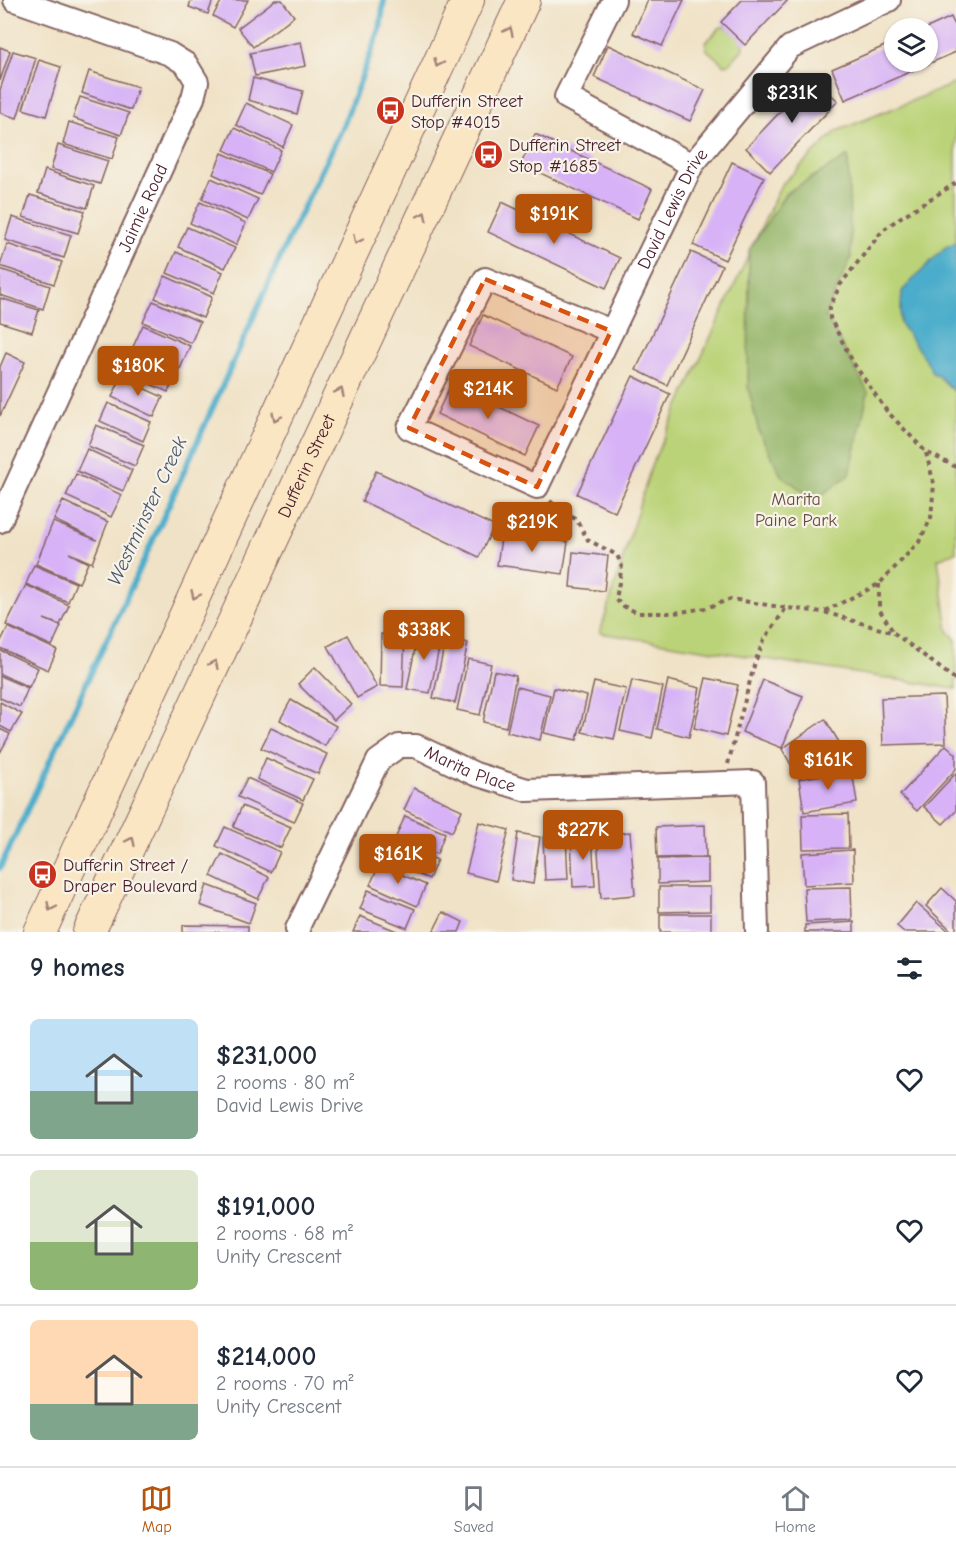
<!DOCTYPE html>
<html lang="en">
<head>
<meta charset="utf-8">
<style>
  body { margin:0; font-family:"Comic Neue",sans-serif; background:#f2f2f3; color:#1f2937; height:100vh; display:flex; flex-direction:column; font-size:22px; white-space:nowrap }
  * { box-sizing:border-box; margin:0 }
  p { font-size:20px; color:#747a83 }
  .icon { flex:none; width:33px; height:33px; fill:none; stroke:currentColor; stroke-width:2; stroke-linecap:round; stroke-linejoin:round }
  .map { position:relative; height:932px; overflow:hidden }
  .drawer { display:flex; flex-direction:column; background:#fff; flex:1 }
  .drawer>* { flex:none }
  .buttons { position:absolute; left:884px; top:18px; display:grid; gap:12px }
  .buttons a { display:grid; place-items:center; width:54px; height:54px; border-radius:50%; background:#fff; box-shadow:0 2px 4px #0004; font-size:30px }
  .price { position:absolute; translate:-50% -51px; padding:0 14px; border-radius:6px; background:#b45309; color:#fff; font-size:20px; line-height:39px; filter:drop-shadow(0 2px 3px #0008) }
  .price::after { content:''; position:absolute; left:50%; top:36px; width:18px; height:14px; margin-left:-9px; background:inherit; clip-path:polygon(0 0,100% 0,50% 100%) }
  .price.active { background:#222; color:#fff }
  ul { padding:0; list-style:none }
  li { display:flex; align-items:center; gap:18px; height:150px; padding:0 30px }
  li+li { border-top:2px solid #e0e1e3 }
  li span { display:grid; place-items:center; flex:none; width:168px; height:120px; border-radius:9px; color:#555 }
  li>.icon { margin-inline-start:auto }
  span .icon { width:72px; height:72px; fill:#fffc; stroke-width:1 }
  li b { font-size:26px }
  h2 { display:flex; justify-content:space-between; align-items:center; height:72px; padding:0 30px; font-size:26px }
  .dock { display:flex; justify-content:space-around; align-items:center; height:84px; border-top:2px solid #e0e1e3; background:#fff; font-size:16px; color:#747a83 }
  .dock a { display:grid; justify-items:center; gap:3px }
  .dock .active { color:#b45309 }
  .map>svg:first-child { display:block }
  .green { fill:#bbd378; stroke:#827952; stroke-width:1.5 }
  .forest { fill:#94b568; stroke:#6f6a4a; stroke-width:1.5 }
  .water { fill:#4cadcb; stroke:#4b667b; stroke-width:1.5 }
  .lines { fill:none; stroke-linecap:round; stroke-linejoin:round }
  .stream { stroke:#4cadcb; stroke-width:6 }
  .building { fill:#d7b2f7 }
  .street-casing { stroke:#846361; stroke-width:26 }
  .secondary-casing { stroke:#846361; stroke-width:34 }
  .path { stroke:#846361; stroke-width:4; stroke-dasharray:4.5 4.5; stroke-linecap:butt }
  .street { stroke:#fff; stroke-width:22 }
  .secondary { stroke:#fbe6c4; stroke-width:32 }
  .oneway { stroke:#a28278 }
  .marked { fill:#d8530f; fill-opacity:0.2; stroke:#d8530f; stroke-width:4.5; stroke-dasharray:12 8; stroke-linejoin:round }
  .labels { text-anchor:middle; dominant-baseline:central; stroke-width:4.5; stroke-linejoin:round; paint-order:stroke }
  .poi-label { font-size:18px; fill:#4a1f2b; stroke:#f7f3e8; text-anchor:start }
  .street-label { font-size:18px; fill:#4a1f2b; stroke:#f7f3e8 }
  .park-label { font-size:18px; fill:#664c3e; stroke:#f7f3e8 }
  .water-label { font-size:20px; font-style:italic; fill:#4b586b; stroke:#f7f3e8 }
</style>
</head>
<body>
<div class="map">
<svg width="956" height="932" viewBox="0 0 956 932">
  <rect width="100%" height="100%" fill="#f7f3e8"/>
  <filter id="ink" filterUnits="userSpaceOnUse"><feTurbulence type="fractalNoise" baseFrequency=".0167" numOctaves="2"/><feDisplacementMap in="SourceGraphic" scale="12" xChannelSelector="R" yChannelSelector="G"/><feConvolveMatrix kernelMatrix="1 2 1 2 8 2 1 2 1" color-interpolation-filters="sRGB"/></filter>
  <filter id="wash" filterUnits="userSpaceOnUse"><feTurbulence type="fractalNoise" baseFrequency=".008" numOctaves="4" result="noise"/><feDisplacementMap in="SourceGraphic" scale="24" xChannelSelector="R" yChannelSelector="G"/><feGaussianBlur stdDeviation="1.35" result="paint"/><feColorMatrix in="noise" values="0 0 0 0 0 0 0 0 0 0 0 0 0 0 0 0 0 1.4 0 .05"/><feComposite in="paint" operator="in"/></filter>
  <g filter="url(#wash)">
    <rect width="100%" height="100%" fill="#f0e2c6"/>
    <!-- green -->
    <g class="green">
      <polygon points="725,26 743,41 744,48 729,64 724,65 706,49 706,42 719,28"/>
      <polygon points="956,83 956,552 938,559 948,631 956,640 956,689 600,633 652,464 781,185 837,131"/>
    </g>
    <!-- forest -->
    <polygon class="forest" points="848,156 851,258 825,315 868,392 850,474 815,500 781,475 759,432 748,387 749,250 786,193"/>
    <!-- water -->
    <polygon class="water" points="956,242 956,393 936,374 932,373 929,365 900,323 902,291 944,248"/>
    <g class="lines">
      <!-- stream -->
      <polyline class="stream" points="0,868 148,551 294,227 343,126 380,29 384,0"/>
    </g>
    <g id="blocks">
      <!-- building -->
      <g class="building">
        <polygon points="191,0 213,0 208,14 189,7"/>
        <polygon points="222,0 248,0 233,27 213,16"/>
        <polygon points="275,0 282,0 294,16 253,47 238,28"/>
        <polygon points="648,0 684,0 662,46 633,33"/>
        <polygon points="742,0 788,0 745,45 721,22"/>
        <polygon points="951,17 956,28 956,52 845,100 832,69 894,42 894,62 927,62 927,28"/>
        <polygon points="301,42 306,66 255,76 250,53"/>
        <polygon points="608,45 705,90 690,121 594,77"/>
        <polygon points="0,47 10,51 0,81"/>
        <polygon points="13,51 36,58 17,118 0,113 0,90"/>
        <polygon points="39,60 61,67 46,116 23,109"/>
        <polygon points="89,71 138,87 131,110 82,93"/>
        <polygon points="813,77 838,101 770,172 746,148"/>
        <polygon points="253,78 303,91 297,114 248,100"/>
        <polygon points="80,97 129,113 121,135 73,118"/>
        <polygon points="246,103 293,125 283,147 236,125"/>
        <polygon points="69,122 119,137 112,159 63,144"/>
        <polygon points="234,128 281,150 271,172 224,150"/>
        <polygon points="535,134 652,189 638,219 521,164"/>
        <polygon points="58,145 108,161 100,184 51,169"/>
        <polygon points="222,153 270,174 260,195 213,174"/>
        <polygon points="732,162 764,177 725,260 693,245"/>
        <polygon points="45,170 94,186 87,208 38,193"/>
        <polygon points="211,178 258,199 248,220 202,199"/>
        <polygon points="30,195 85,211 78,233 23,217"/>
        <polygon points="200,202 246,223 236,245 190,223"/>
        <polygon points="502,202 620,258 606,288 488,232"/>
        <polygon points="12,217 71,235 64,258 5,240"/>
        <polygon points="187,227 235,248 225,268 178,247"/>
        <polygon points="7,244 62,262 54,284 0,266"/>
        <polygon points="176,252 223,272 214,293 167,273"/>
        <polygon points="691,252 722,266 667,385 636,370"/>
        <polygon points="0,269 50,286 43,309 0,295"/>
        <polygon points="165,276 212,297 203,318 155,298"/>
        <polygon points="0,298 39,310 32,332 0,322"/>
        <polygon points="153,301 200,322 191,343 143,322"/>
        <polygon points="483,315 572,357 557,387 469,346"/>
        <polygon points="143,325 190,346 180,369 133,347"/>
        <polygon points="131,350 178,371 168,392 121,371"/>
        <polygon points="6,353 25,362 0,416 0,367"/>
        <polygon points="633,376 670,394 615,512 577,494"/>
        <polygon points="121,378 163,397 154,417 112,397"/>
        <polygon points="451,384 539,426 525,456 437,414"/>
        <polygon points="108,403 151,422 143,441 100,421"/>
        <polygon points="96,425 144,445 135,466 88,446"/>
        <polygon points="87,449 132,470 123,491 77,471"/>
        <polygon points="376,471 494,526 479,557 362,501"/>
        <polygon points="76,474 122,495 111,517 66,496"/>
        <polygon points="63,501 108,522 92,563 69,553 88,563 79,583 36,564 53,522 97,540 54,520"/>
        <polygon points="502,532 568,542 563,574 497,565"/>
        <polygon points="573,552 608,556 604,591 570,587"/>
        <polygon points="34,565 76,583 68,602 26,584"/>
        <polygon points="26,585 69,605 60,625 44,619 61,626 52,646 6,625"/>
        <polygon points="8,627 57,650 48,670 0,648 0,643"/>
        <polygon points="419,629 442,633 430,693 407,689"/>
        <polygon points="381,634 405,635 403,687 380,686"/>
        <polygon points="348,635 377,687 357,698 328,646"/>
        <polygon points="446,638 468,643 455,703 433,698"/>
        <polygon points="0,650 38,668 29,687 0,674"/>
        <polygon points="468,659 491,664 480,715 457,710"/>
        <polygon points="315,667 351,704 334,720 298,684"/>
        <polygon points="494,671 516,676 506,727 483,722"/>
        <polygon points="0,676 28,688 20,707 0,698"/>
        <polygon points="706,678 738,685 726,736 694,728"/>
        <polygon points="632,680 663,687 652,738 620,731"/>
        <polygon points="668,680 700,688 689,737 657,729"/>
        <polygon points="763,680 803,696 782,748 742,732"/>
        <polygon points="594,682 626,689 614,739 582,732"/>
        <polygon points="517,687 550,695 540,740 507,732"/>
        <polygon points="554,688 587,696 577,740 544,733"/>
        <polygon points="944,696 946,743 883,745 881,698"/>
        <polygon points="291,700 336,726 325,746 280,720"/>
        <polygon points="0,702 22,714 11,732 0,726"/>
        <polygon points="825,719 842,747 797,775 782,749"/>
        <polygon points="271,728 327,754 318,774 261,748"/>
        <polygon points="0,729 10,734 0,753"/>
        <polygon points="946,745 956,754 956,769 917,811 900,795"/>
        <polygon points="266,758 313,779 303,800 257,779"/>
        <polygon points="852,770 857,803 804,812 799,779"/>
        <polygon points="956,773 956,811 943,824 924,807"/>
        <polygon points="247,778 303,803 294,822 238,797"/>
        <polygon points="414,788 462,810 452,832 404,810"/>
        <polygon points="242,806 291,827 281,848 233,827"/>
        <polygon points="848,814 849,848 803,849 802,815"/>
        <polygon points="405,816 445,833 437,854 396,837"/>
        <polygon points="479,822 509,830 496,881 466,873"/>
        <polygon points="705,825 706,857 657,858 656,827"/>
        <polygon points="225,827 280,852 271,872 216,846"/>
        <polygon points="630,832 635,895 601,898 597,835"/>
        <polygon points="518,833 540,837 533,884 511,880"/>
        <polygon points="592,835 595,886 573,887 571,836"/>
        <polygon points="566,836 568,879 545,880 543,837"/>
        <polygon points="390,840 437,860 429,879 382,859"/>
        <polygon points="853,850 854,882 804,885 802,853"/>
        <polygon points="222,854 269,877 258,899 211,876"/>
        <polygon points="708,858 708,882 658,884 658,859"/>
        <polygon points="379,865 426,885 417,906 370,885"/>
        <polygon points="207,885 256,903 249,923 200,905"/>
        <polygon points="659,887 710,887 710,911 659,912"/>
        <polygon points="851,887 852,920 806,922 804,888"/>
        <polygon points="942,888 956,901 956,932 953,932 926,906"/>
        <polygon points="368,890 415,909 407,928 360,909"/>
        <polygon points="916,903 950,932 904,932 897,926"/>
        <polygon points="443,912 463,922 459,932 433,932"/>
        <rect x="660" y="914" width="51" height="18"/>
        <polygon points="360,916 399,932 353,932"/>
        <polygon points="854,922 854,932 805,932 805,925"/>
        <polygon points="183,925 248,926 248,932 183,932"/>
      </g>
    </g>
  </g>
  <g filter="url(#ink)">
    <use href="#blocks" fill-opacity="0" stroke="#846361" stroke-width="1.5"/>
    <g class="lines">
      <defs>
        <g id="street">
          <polyline points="614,0 566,97 692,165"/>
          <path id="s1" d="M 611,331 L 485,279 L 409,428 L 537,487 L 692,165 L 790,47 L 889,0"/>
          <path id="s2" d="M 0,521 L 193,98 L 197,82 L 186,64 L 170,54 L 15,0"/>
          <path id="s3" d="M 299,932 L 297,929 L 378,761 L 399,746 L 416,746 L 475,774 L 527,790 L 753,782 L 757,932"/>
        </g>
        <g id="secondary">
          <polyline points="40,932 468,0"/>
          <path id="s4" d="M 89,932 L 524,0"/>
        </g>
      </defs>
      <!-- street casing -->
      <use href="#street" class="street-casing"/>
      <!-- secondary casing -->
      <use href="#secondary" class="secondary-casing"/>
      <!-- path -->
      <g class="path">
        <polyline points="956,183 901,217 883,230 840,285 830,307 830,318 854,364 886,410 926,452 956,467"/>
        <polyline points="550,501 563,513 576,519 588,540 617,555 622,566 616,599 621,605 638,613 674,613 706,608 731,599 786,608 824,612 894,633 956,680"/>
        <polyline points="879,584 879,609 894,633"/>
        <polyline points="825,611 879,584 919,542 931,518 934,484 926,453"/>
        <polyline points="728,764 755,662 764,640 786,608"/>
      </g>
      <!-- street -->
      <use href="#street" class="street"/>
      <!-- secondary -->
      <use href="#secondary" class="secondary"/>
    </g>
    <!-- one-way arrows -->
    <defs><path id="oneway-chevron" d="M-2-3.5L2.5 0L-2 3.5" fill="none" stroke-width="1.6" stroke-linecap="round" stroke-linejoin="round" transform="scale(1.5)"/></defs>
    <g class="oneway">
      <use href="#oneway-chevron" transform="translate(509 31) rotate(-65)"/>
      <use href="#oneway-chevron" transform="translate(438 63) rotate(115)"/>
      <use href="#oneway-chevron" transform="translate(423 216) rotate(-65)"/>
      <use href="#oneway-chevron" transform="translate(357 240) rotate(115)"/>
      <use href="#oneway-chevron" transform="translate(340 392) rotate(-65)"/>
      <use href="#oneway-chevron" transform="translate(276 417) rotate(115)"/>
      <use href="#oneway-chevron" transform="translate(195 595) rotate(115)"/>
      <use href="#oneway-chevron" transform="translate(214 664) rotate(-65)"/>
      <use href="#oneway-chevron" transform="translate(131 841) rotate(-65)"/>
      <use href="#oneway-chevron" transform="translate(51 907) rotate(115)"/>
    </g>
  </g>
  <!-- marked area -->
  <path class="marked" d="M 485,279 L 611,331 L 537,487 L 409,428 Z"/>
  <!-- icons -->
  <defs>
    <symbol id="bus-disc" viewBox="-11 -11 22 22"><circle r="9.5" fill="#c8321e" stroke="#f7f3e8"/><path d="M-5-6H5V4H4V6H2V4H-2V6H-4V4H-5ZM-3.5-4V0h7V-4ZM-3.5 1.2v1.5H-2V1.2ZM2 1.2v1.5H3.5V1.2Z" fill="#fff"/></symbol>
  </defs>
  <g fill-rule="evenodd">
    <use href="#bus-disc" x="374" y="94" width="33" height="33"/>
    <use href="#bus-disc" x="472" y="138" width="33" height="33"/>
    <use href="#bus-disc" x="26" y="858" width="33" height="33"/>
  </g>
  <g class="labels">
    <!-- poi labels -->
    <g class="poi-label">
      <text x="411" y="101">Dufferin Street<tspan x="411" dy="21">Stop #4015</tspan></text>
      <text x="509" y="145">Dufferin Street<tspan x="509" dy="21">Stop #1685</tspan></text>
      <text x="63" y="865">Dufferin Street /<tspan x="63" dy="21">Draper Boulevard</tspan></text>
    </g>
    <!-- street labels -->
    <g class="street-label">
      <text stroke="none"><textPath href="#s2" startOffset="344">Jaimie Road</textPath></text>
      <text stroke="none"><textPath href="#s1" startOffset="754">David Lewis Drive</textPath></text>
      <text stroke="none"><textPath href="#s4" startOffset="514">Dufferin Street</textPath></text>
      <text stroke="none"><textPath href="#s3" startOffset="292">Marita Place</textPath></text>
    </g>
    <!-- park labels -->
    <g class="park-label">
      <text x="796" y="499">Marita<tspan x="796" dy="21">Paine Park</tspan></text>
    </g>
    <!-- water labels -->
    <g class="water-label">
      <text transform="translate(147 511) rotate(-65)">Westminster Creek</text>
    </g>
  </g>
</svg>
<div class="buttons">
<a><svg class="icon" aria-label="layers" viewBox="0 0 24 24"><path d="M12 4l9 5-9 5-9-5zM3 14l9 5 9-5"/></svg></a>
</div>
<b class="price active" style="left:792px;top:124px">$231K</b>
<b class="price" style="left:554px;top:245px">$191K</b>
<b class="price" style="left:138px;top:397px">$180K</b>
<b class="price" style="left:488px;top:420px">$214K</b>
<b class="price" style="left:532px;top:553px">$219K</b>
<b class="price" style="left:424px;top:661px">$338K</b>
<b class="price" style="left:828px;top:791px">$161K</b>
<b class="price" style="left:583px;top:861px">$227K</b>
<b class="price" style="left:398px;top:885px">$161K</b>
</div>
<section class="drawer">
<h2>9 homes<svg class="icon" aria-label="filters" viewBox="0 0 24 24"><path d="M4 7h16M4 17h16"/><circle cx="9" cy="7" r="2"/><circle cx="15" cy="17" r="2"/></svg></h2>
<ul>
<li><span style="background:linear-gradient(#bfe0f5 60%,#7fa58c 0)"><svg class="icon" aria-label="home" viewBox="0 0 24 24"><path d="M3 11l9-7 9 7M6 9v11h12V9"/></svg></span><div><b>$231,000</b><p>2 rooms · 80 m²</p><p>David Lewis Drive</p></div><svg class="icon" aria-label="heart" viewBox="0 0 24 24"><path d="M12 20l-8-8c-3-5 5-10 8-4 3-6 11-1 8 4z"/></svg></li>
<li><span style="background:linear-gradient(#dfe7d0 60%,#8fb573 0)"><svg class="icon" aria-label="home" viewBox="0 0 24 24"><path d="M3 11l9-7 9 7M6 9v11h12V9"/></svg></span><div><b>$191,000</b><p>2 rooms · 68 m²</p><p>Unity Crescent</p></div><svg class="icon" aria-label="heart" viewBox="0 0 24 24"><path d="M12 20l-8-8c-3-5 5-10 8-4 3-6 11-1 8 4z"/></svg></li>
<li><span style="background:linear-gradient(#ffd9b3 70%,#7fa58c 0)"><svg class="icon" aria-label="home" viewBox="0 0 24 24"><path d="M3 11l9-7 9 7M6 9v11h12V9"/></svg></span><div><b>$214,000</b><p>2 rooms · 70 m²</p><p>Unity Crescent</p></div><svg class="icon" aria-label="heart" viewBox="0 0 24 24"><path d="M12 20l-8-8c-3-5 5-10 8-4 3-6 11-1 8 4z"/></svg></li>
</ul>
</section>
<nav class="dock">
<a class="active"><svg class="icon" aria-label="map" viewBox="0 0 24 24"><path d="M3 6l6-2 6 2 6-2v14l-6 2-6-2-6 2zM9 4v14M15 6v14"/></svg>Map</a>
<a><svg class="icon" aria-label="saved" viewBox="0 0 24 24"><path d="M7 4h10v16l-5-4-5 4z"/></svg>Saved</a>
<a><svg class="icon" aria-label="home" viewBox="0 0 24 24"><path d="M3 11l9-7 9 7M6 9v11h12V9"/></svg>Home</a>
</nav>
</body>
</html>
